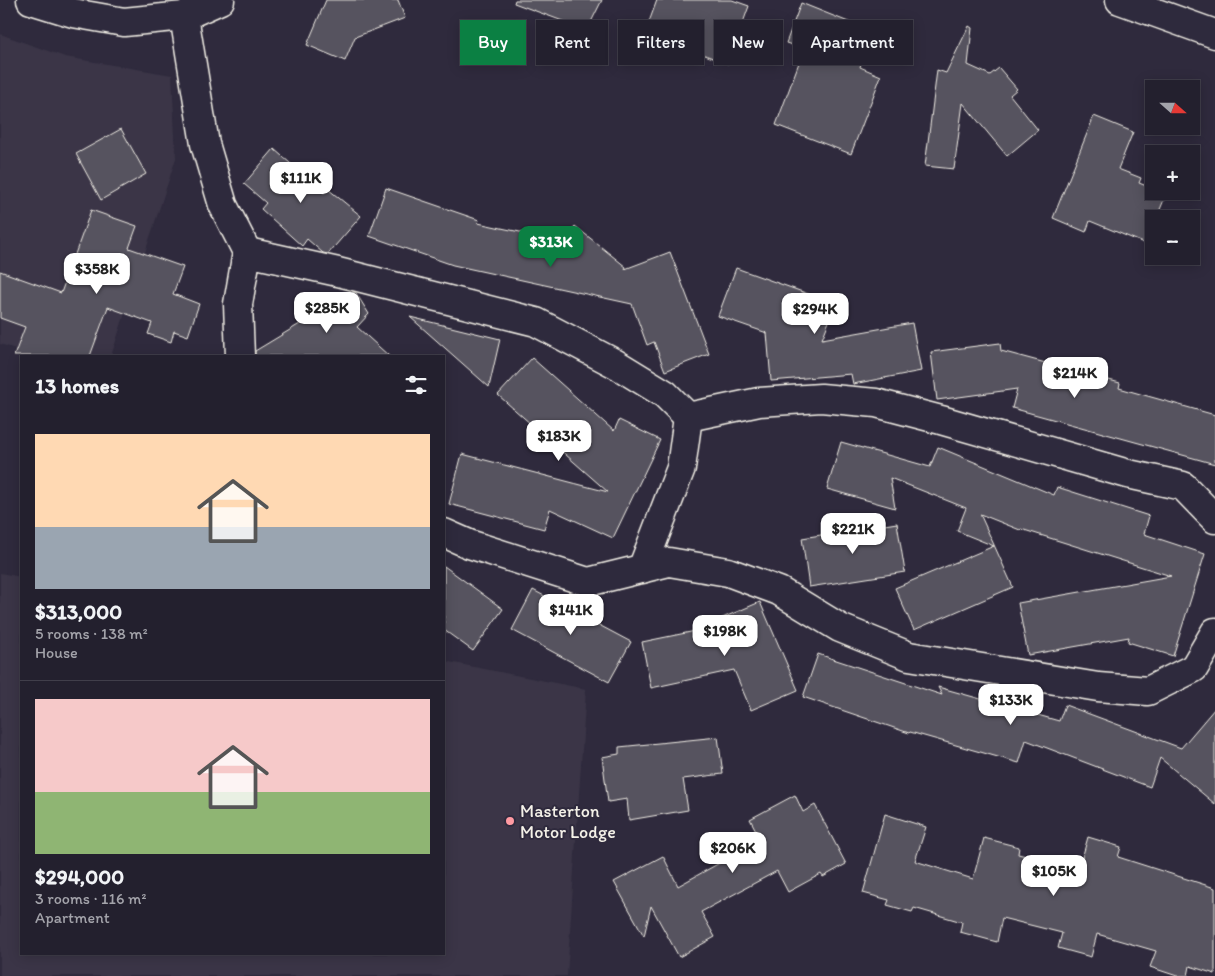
<!DOCTYPE html>
<html lang="en">
<head>
<meta charset="utf-8">
<style>
  body { margin:0; font-family:Itim,sans-serif; background:#2b2836; color:#f1f3f6; height:100vh; display:flex; flex-direction:column; font-size:19px; white-space:nowrap }
  * { box-sizing:border-box; margin:0 }
  p { font-size:16px; color:#a3a3aa }
  .icon { flex:none; width:28px; height:28px; fill:none; stroke:currentColor; stroke-width:2; stroke-linecap:round; stroke-linejoin:round }
  .map { position:relative; flex:1; overflow:hidden }
  .details { position:absolute; left:20px; top:355px; width:425px; height:600px; display:flex; flex-direction:column; background:#23202e; border-radius:0px; box-shadow:0 2px 12px #0003,0 0 0 1px #403e4a }
  .details>* { flex:none }
  .banner { position:absolute; left:460px; top:20px; width:475px; height:45px; display:flex; gap:10px }
  .needle { width:32px; rotate:111deg }
  .buttons { position:absolute; left:1145px; top:80px; display:grid; gap:10px }
  .buttons a { display:grid; place-items:center; width:55px; height:55px; border-radius:0px; background:#23202e; box-shadow:0 2px 12px #0003,0 0 0 1px #403e4a; font-size:25px }
  .price { position:absolute; translate:-50% -42px; padding:0 11px; border-radius:10px; background:#fff; color:#222; font-size:16px; line-height:32px; filter:drop-shadow(0 1px 2px #0008) }
  .price::after { content:''; position:absolute; left:50%; top:30px; width:15px; height:11px; margin-left:-8px; background:inherit; clip-path:polygon(0 0,100% 0,50% 100%) }
  .price.selected { background:#0b8043; color:#fff }
  ul { padding:0; list-style:none }
  li { display:grid; align-content:center; gap:10px; height:265px; padding:0 15px }
  li+li { border-top:1px solid #403e4a }
  li span { display:grid; place-items:center; height:155px; border-radius:0px; color:#555 }
  li>.icon { margin-inline-start:auto }
  span .icon { width:90px; height:90px; fill:#fffc; stroke-width:1 }
  li b { font-size:21px }
  h2 { display:flex; justify-content:space-between; align-items:center; height:60px; padding:0 15px; font-size:21px }
  .pill { padding:0 18px; border-radius:0px; background:#23202e; box-shadow:0 2px 12px #0003,0 0 0 1px #403e4a; font-size:18px; line-height:45px }
  .pill.selected { background:#0b8043; color:#fff }
  .map>svg:first-child { display:block }
  .built { fill:#3b3647 }
  .building { fill:#56525f; stroke:#f4f1e8 }
  .lines { fill:none; stroke-linecap:round; stroke-linejoin:round }
  .minor-casing { stroke:#f4f1e8; stroke-width:31 }
  .minor { stroke:#2f2a3d; stroke-width:28 }
  .poi-dot { fill:#ff9aa2; stroke:#2f2a3d; stroke-width:2 }
  .labels { text-anchor:middle; dominant-baseline:central; stroke-width:4; stroke-linejoin:round; paint-order:stroke }
  .poi-label { font-size:18px; fill:#f4f1e8; stroke:#2f2a3d; text-anchor:start }
</style>
</head>
<body>
<div class="map">
<svg width="1215" height="976" viewBox="0 0 1215 976">
  <rect width="100%" height="100%" fill="#2f2a3d"/>
  <filter id="ink" filterUnits="userSpaceOnUse"><feTurbulence type="fractalNoise" baseFrequency=".02" numOctaves="2"/><feDisplacementMap in="SourceGraphic" scale="10" xChannelSelector="R" yChannelSelector="G"/><feConvolveMatrix kernelMatrix="1 2 1 2 8 2 1 2 1" color-interpolation-filters="sRGB"/></filter>
  <g filter="url(#ink)">
    <!-- built -->
    <g class="built">
      <polygon points="0,34 65,57 172,75 176,158 111,356 38,356 0,344"/>
      <polygon points="0,573 21,577 21,954 444,954 444,661 586,689 567,976 0,976"/>
    </g>
    <!-- building -->
    <g class="building">
      <polygon points="326,0 398,0 405,18 355,37 345,61 307,45"/>
      <polygon points="515,0 602,0 587,30 514,3"/>
      <polygon points="657,0 732,0 749,6 728,64 700,53 699,56 674,47 671,54 641,44"/>
      <polygon points="801,3 851,23 840,53 862,61 860,67 881,76 851,154 776,125 804,49 786,43"/>
      <polygon points="969,26 972,28 968,65 990,75 999,68 1017,89 1010,95 1038,130 1007,156 963,103 954,169 925,166 937,70 946,73"/>
      <polygon points="1094,116 1133,132 1118,169 1141,178 1139,183 1154,189 1154,191 1166,195 1156,219 1154,219 1154,225 1146,244 1090,221 1086,232 1053,218"/>
      <polygon points="121,129 146,174 101,200 76,154"/>
      <polygon points="274,149 324,193 328,189 361,216 328,254 323,253 307,239 302,246 261,209 266,203 244,184"/>
      <polygon points="386,188 479,220 478,223 562,241 575,226 626,267 625,269 670,252 709,354 665,371 654,342 647,345 632,304 453,265 369,236"/>
      <polygon points="91,210 137,226 129,248 183,267 173,294 199,304 188,336 174,331 171,342 148,334 152,323 108,307 90,356 14,356 25,327 0,318 0,271 61,293"/>
      <polygon points="736,268 836,304 822,339 912,323 921,371 853,384 851,374 771,381 767,333 718,316"/>
      <polygon points="353,292 356,293 369,314 357,327 389,356 255,356 255,351"/>
      <polygon points="410,317 500,339 489,387"/>
      <polygon points="1000,343 1001,351 1120,383 1119,388 1215,415 1215,464 1012,408 1017,389 937,400 931,352"/>
      <polygon points="532,358 614,431 619,420 660,440 613,538 550,509 544,529 449,504 462,454 608,492 498,395"/>
      <polygon points="841,442 930,467 938,447 1054,495 1057,487 1149,516 1144,534 1205,554 1173,656 1128,642 1129,637 1028,655 1018,603 1171,576 1021,529 1020,530 980,514 1013,587 914,630 895,588 994,546 957,531 966,508 890,478 895,508 827,489"/>
      <polygon points="897,523 905,572 809,587 802,538"/>
      <polygon points="444,566 503,609 473,651 444,630"/>
      <polygon points="533,590 631,642 609,682 512,630"/>
      <polygon points="760,602 798,690 751,710 734,670 651,688 642,642 715,627 713,622"/>
      <polygon points="818,654 942,695 938,687 1059,721 1065,705 1181,748 1215,708 1215,804 1160,758 1150,787 1026,740 1019,763 910,732 909,733 803,697"/>
      <polygon points="718,737 723,774 683,779 688,810 629,820 627,799 608,802 602,757 619,754 619,747"/>
      <polygon points="795,795 803,812 815,805 846,864 823,877 821,874 788,892 777,871 701,912 715,937 679,957 651,906 644,936 614,882 663,856 678,886 761,840 750,819"/>
      <polygon points="885,814 926,827 915,861 973,879 984,838 1019,847 1018,854 1079,869 1088,837 1121,847 1118,857 1215,888 1215,974 1190,966 1188,976 1177,976 1150,967 1156,951 1097,934 1091,957 1058,948 1062,933 1002,918 997,942 960,932 962,922 914,908 912,912 887,905 889,900 863,893"/>
    </g>
    <g class="lines">
      <defs>
        <g id="minor">
          <polyline points="31,0 73,13 124,22 184,16 220,0"/>
          <polyline points="1120,0 1215,34"/>
          <polyline points="184,16 205,144 223,205 247,252"/>
          <polyline points="240,356 238,304 247,252 338,272 536,322 616,364 665,394 688,417"/>
          <polyline points="688,417 759,402 821,398 876,403 941,420 1128,474 1183,486 1215,519"/>
          <polyline points="444,533 469,544 588,582 669,562 728,572 779,591 840,628 909,656 1098,687 1148,691 1194,668 1215,632"/>
          <polyline points="642,569 681,468 688,417"/>
        </g>
      </defs>
      <!-- minor casing -->
      <use href="#minor" class="minor-casing"/>
      <!-- minor -->
      <use href="#minor" class="minor"/>
    </g>
  </g>
  <!-- markers -->
  <circle class="poi-dot" cx="510" cy="821" r="5"/>
  <g class="labels">
    <!-- poi labels -->
    <g class="poi-label">
      <text x="520" y="811">Masterton<tspan x="520" dy="21">Motor Lodge</tspan></text>
    </g>
  </g>
</svg>
<div class="buttons">
<a><svg class="needle" viewBox="-14 -14 28 28"><path d="M0-13l5 13h-10z" fill="#e53935"/><path d="M0 13l5-13h-10z" fill="#a3a3aa"/></svg></a>
<a>+</a>
<a>−</a>
</div>
<b class="price" style="left:301px;top:204px">$111K</b>
<b class="price selected" style="left:551px;top:268px">$313K</b>
<b class="price" style="left:97px;top:295px">$358K</b>
<b class="price" style="left:327px;top:334px">$285K</b>
<b class="price" style="left:815px;top:335px">$294K</b>
<b class="price" style="left:1075px;top:399px">$214K</b>
<b class="price" style="left:559px;top:462px">$183K</b>
<b class="price" style="left:853px;top:555px">$221K</b>
<b class="price" style="left:571px;top:636px">$141K</b>
<b class="price" style="left:725px;top:657px">$198K</b>
<b class="price" style="left:1011px;top:726px">$133K</b>
<b class="price" style="left:733px;top:874px">$206K</b>
<b class="price" style="left:1054px;top:897px">$105K</b>
<div class="banner">
<a class="pill selected">Buy</a>
<a class="pill">Rent</a>
<a class="pill">Filters</a>
<a class="pill">New</a>
<a class="pill">Apartment</a>
</div>
<section class="details">
<h2>13 homes<svg class="icon" aria-label="filters" viewBox="0 0 24 24"><path d="M4 7h16M4 17h16"/><circle cx="9" cy="7" r="2"/><circle cx="15" cy="17" r="2"/></svg></h2>
<ul>
<li><span style="background:linear-gradient(#ffd9b3 60%,#9aa5b1 0)"><svg class="icon" aria-label="home" viewBox="0 0 24 24"><path d="M3 11l9-7 9 7M6 9v11h12V9"/></svg></span><div><b>$313,000</b><p>5 rooms · 138 m²</p><p>House</p></div></li>
<li><span style="background:linear-gradient(#f6c9c9 60%,#8fb573 0)"><svg class="icon" aria-label="home" viewBox="0 0 24 24"><path d="M3 11l9-7 9 7M6 9v11h12V9"/></svg></span><div><b>$294,000</b><p>3 rooms · 116 m²</p><p>Apartment</p></div></li>
</ul>
</section>
</div>
</body>
</html>
